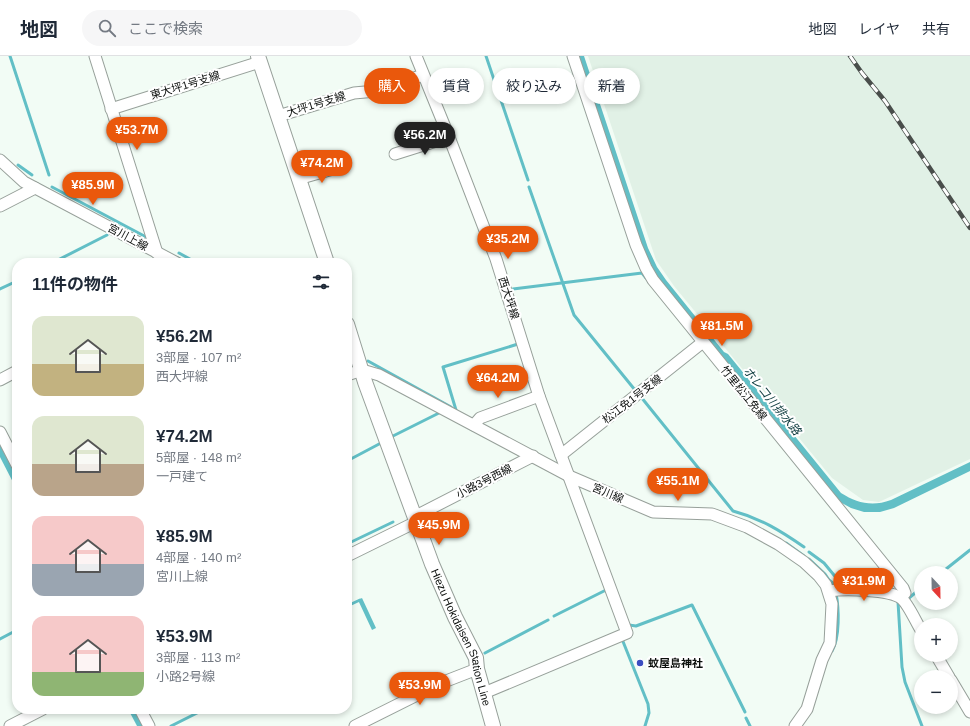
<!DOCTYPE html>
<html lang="ja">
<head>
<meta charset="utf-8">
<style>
  body { margin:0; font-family:Arial,"Noto Sans JP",sans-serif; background:#f6f6f7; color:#1f2937; height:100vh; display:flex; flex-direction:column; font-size:15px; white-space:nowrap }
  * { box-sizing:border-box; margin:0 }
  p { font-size:13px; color:#747a83 }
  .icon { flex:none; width:22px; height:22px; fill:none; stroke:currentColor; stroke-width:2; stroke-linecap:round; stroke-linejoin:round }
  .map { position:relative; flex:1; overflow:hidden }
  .details { position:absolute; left:12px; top:202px; width:340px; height:456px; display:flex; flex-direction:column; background:#fff; border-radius:16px; box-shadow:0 2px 6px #0003 }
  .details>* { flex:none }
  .guide { position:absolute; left:364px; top:12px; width:380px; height:36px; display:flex; gap:8px }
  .needle { width:26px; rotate:158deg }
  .buttons { position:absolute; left:914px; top:510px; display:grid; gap:8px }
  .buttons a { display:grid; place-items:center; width:44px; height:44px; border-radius:50%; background:#fff; box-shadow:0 2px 6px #0003; font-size:20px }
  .price { position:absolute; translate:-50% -34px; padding:0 9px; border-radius:14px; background:#ea580c; color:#fff; font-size:13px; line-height:26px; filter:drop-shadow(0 1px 2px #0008) }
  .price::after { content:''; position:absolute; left:50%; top:24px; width:12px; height:9px; margin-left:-6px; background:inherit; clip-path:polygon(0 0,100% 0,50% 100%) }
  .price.current { background:#222; color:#fff }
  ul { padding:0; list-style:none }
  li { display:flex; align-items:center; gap:12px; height:100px; padding:0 20px }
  li span { display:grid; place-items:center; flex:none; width:112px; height:80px; border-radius:12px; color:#555 }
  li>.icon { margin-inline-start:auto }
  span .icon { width:48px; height:48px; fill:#fffc; stroke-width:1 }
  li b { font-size:17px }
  h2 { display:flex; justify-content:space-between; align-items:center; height:48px; padding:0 20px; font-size:17px }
  .tag { padding:0 14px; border-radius:18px; background:#fff; box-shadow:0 2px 6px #0003; font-size:14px; line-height:36px }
  .tag.current { background:#ea580c; color:#fff }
  header { display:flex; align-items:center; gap:24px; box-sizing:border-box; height:56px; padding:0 20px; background:#fff; border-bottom:1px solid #e0e1e3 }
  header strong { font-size:19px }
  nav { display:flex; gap:22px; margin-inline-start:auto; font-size:14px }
  .search { width:280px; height:36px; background:#f6f6f7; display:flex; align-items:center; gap:10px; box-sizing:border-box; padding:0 14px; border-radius:22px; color:#747a83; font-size:15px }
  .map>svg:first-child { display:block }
  .built { fill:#e1f1e6 }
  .water { fill:#62bfc6 }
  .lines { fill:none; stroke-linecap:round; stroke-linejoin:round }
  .stream { stroke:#62bfc6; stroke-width:3 }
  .minor-casing { stroke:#97a09a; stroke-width:13 }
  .major-casing { stroke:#97a09a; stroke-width:16 }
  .minor { stroke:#fff; stroke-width:11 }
  .major { stroke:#fff; stroke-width:14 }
  .rail-casing { stroke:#494e4b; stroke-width:4.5 }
  .rail { stroke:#fff; stroke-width:3; stroke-dasharray:9; stroke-linecap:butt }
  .poi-dot { fill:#3a4dc0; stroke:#fff; stroke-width:1.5 }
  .labels { text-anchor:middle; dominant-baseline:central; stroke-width:4; stroke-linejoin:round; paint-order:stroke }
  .street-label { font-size:11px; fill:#0b0e0c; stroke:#fff }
  .poi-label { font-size:11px; font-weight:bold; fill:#0b0e0c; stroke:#fff; text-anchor:start }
  .water-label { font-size:12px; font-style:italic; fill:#0f3c3f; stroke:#fff }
</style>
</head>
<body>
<header>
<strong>地図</strong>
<div class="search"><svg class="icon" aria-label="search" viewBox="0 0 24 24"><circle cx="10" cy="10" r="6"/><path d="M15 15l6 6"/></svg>ここで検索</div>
<nav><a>地図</a><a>レイヤ</a><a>共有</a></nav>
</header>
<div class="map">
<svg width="970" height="670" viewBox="0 0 970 670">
  <rect width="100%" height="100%" fill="#f2fcf5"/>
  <!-- built -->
  <polygon class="built" points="588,0 970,0 970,403 879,446 863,444 832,422 674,230 656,204"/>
  <!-- water -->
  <g class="water">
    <path d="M 577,0 L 584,0 L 648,192 L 657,211 L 666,224 L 724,296 L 728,298 L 841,437 C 857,447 872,451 891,444 L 970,406 L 970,415 L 894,452 L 880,456 L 864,456 L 851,452 L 840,446 L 659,225 L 642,196 Z"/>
    <polygon points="0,386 17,419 17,434 0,401"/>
    <polygon points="362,542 376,572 372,574 358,544"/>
    <polygon points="128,653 136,653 144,670 137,670"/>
  </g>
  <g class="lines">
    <!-- stream -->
    <g class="stream">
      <polyline points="10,0 49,119"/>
      <polyline points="486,0 528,124"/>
      <polyline points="18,109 32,119"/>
      <polyline points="52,131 148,182"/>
      <polyline points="529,131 574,259 635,334"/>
      <polyline points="179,197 197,207"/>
      <polyline points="178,202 187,207"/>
      <polyline points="52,207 107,179"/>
      <polyline points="0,233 17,225"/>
      <polyline points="513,233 642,217 646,222"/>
      <polyline points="347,247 349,252"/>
      <polyline points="368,305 451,351"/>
      <path d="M 641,341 L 733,455 C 760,462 781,475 804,491"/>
      <polyline points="456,354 443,311 518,288"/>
      <polyline points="391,381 441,356"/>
      <polyline points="347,405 381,387"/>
      <polyline points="786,487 804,500"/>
      <polyline points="347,488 393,466"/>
      <polyline points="809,496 824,507 838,524"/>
      <polyline points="809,503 825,518 829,524 834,528 843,528"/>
      <polyline points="941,517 970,494"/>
      <polyline points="909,542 921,532"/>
      <polyline points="898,546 902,611 905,626 922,670"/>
      <polyline points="347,550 360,544 361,545"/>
      <polyline points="554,560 606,534"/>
      <polyline points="629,569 636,570 692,549 745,656"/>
      <polyline points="347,575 349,580 347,581"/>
      <polyline points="0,583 17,574"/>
      <polyline points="622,583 648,648 649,657 645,670"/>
      <path d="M 832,595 C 840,581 839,553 836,537"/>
      <polyline points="485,597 548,564"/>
      <polyline points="746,662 750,670"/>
      <polyline points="171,670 205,653"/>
    </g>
    <defs>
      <g id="minor">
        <polyline points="95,0 157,197"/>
        <polyline points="416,0 449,81 496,203 539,340 627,577 484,637"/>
        <polyline points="573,0 636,189 646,212 653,224 903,532 905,537 901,541"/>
        <polyline points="111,53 260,6"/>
        <polyline points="278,60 354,37 376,35 392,30 423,19"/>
        <polyline points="395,98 449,81"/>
        <polyline points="0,104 24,126 177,207"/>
        <polyline points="298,123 340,111"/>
        <polyline points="0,150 35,132"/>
        <polyline points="347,319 362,314 379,319 569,420 653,456 712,458 747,471 778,488 804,506 819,520 826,529 832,548 830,587 822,604 807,653 795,670"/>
        <polyline points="0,324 17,315"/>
        <polyline points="474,369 480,362 539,340"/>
        <polyline points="0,376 17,409"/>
        <polyline points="561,399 703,286"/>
        <polyline points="414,461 533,400"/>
        <polyline points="347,500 416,466"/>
        <path d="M 829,535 C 843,533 891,533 902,543 C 908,548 916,566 921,574"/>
        <polyline points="936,599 949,621"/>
        <polyline points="951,624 970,656"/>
        <polyline points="140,653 149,670"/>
        <polyline points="10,670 43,653"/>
        <polyline points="355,670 441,627 477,613"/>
      </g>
      <g id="major">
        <polyline points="258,0 327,207"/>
        <path id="s1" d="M 347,268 L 365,326 L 432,508 L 455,561 L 476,602 L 477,613 L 493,670"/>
      </g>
    </defs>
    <!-- minor casing -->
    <use href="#minor" class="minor-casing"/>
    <!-- major casing -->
    <use href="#major" class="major-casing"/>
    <!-- minor -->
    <use href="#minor" class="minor"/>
    <!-- major -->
    <use href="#major" class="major"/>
    <defs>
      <polyline id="rail" points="850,0 862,17 885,45 970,172"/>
    </defs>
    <!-- rail casing -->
    <use href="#rail" class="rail-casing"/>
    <!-- rail -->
    <use href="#rail" class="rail"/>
  </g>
  <!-- markers -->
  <circle class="poi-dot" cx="640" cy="607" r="4"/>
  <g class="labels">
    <!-- street labels -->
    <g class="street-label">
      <text transform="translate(185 29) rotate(-17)">東大坪1号支線</text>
      <text transform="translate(316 48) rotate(-17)">大坪1号支線</text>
      <text transform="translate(128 181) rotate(28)">宮川上線</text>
      <text transform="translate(509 242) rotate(72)">西大坪線</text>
      <text transform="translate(744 337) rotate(51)">竹里松江免線</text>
      <text transform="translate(632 343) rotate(-38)">松江免1号支線</text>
      <text transform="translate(484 425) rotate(-27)">小路3号西線</text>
      <text transform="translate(608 437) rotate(23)">宮川線</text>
      <text stroke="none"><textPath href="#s1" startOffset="334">Hiezu Hokidaisen Station Line</textPath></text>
    </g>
    <!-- poi labels -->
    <g class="poi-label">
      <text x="648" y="607">蚊屋島神社</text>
    </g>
    <!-- water labels -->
    <g class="water-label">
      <text transform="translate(772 345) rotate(51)">ホレコ川排水路</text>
    </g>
  </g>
</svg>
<div class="buttons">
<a><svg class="needle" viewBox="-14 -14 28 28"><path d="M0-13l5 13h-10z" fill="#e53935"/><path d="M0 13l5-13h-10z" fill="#747a83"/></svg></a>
<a>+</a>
<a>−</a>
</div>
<b class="price" style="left:137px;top:95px">¥53.7M</b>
<b class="price current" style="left:425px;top:100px">¥56.2M</b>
<b class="price" style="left:322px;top:128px">¥74.2M</b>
<b class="price" style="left:93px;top:150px">¥85.9M</b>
<b class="price" style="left:508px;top:204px">¥35.2M</b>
<b class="price" style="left:722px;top:291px">¥81.5M</b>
<b class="price" style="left:498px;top:343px">¥64.2M</b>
<b class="price" style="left:678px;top:446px">¥55.1M</b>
<b class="price" style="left:439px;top:490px">¥45.9M</b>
<b class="price" style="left:864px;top:546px">¥31.9M</b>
<b class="price" style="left:420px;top:650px">¥53.9M</b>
<div class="guide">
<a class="tag current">購入</a>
<a class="tag">賃貸</a>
<a class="tag">絞り込み</a>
<a class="tag">新着</a>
</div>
<section class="details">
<h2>11件の物件<svg class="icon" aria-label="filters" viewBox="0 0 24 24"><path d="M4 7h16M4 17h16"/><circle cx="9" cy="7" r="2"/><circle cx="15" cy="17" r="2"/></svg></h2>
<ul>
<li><span style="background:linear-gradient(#dfe7d0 60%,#c2b280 0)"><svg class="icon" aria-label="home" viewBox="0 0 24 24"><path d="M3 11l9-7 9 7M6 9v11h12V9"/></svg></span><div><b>¥56.2M</b><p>3部屋 · 107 m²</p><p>西大坪線</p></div></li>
<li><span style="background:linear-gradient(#dfe7d0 60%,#b9a48a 0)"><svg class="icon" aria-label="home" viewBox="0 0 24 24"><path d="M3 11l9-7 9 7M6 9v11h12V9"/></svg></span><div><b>¥74.2M</b><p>5部屋 · 148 m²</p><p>一戸建て</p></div></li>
<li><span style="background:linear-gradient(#f6c9c9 60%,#9aa5b1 0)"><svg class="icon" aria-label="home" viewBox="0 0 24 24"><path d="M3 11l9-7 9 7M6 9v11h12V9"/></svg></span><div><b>¥85.9M</b><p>4部屋 · 140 m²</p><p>宮川上線</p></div></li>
<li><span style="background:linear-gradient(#f6c9c9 70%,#8fb573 0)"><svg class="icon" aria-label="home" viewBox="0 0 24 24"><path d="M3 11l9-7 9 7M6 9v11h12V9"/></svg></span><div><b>¥53.9M</b><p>3部屋 · 113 m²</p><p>小路2号線</p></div></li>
</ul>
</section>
</div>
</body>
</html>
